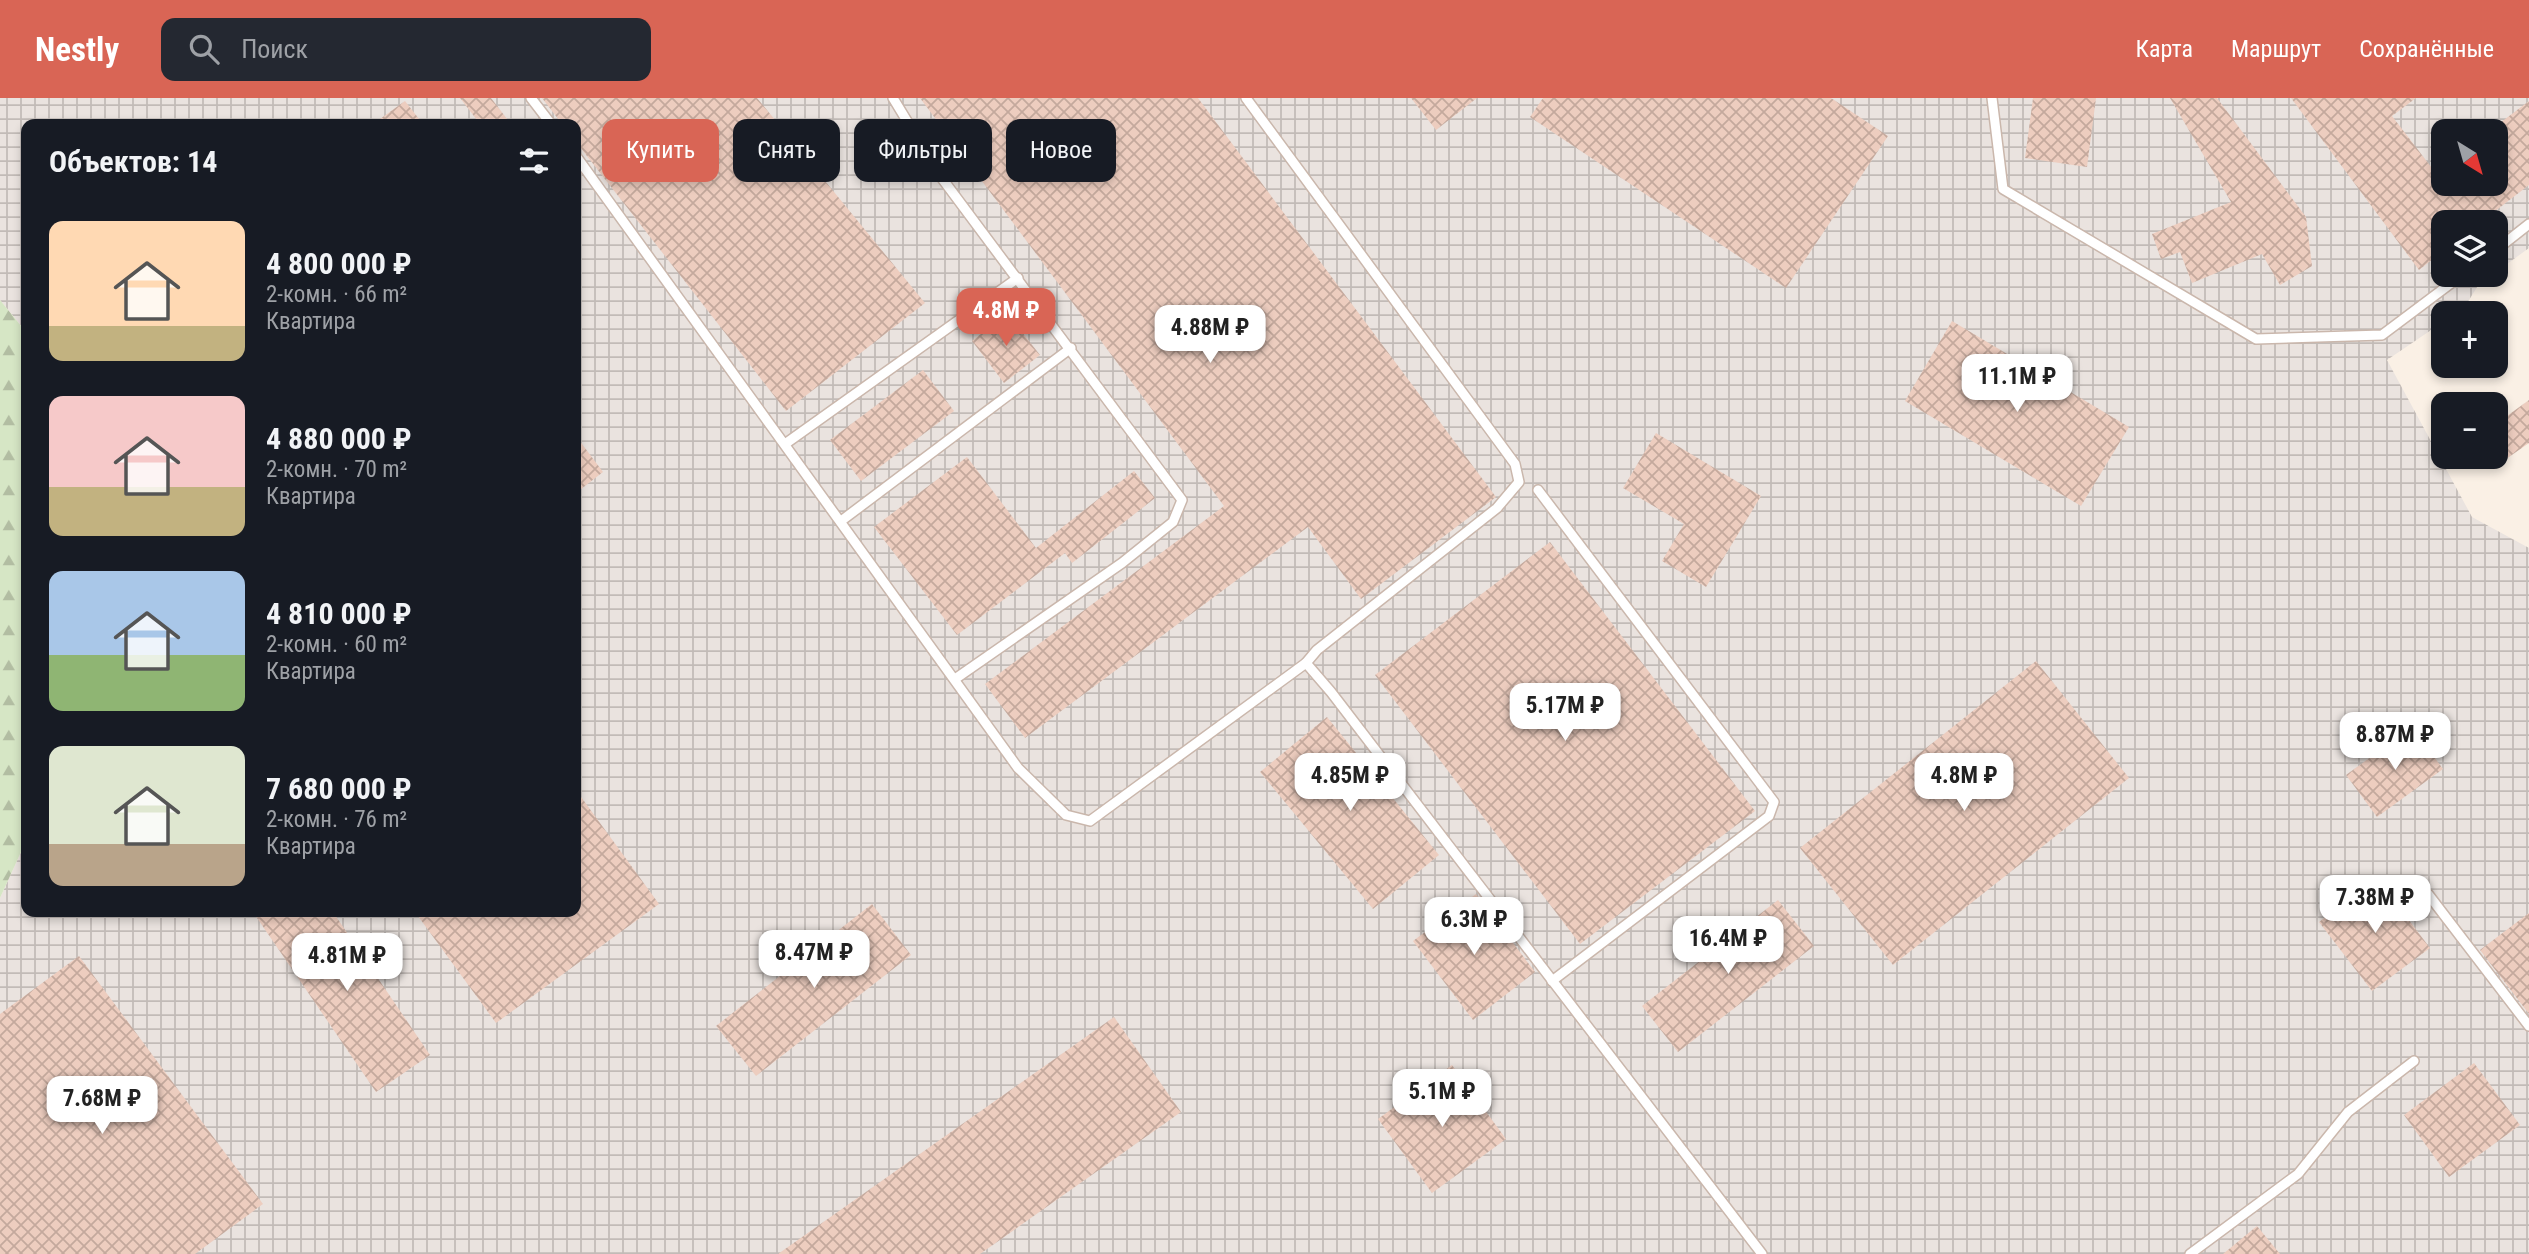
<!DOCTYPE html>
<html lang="ru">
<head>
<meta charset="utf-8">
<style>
  body { margin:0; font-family:"Roboto Condensed",sans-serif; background:#242831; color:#f1f3f6; height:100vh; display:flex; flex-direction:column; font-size:26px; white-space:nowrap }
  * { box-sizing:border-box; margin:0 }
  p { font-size:23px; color:#9ea1a6 }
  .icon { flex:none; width:38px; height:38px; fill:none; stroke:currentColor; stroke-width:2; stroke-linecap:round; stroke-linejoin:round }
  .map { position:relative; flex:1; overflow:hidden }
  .panel { position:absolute; left:21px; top:21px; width:560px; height:798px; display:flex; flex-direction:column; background:#171b24; border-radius:14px; box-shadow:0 4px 10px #0003 }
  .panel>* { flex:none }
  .banner { position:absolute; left:602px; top:21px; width:665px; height:63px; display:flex; gap:14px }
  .needle { width:46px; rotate:143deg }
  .tools { position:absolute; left:2431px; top:21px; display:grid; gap:14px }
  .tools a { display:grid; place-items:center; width:77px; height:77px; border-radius:14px; background:#171b24; box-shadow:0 4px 10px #0003; font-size:35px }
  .price { position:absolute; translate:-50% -60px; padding:0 16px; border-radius:14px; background:#fff; color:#222; font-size:23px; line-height:46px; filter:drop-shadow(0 2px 4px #0008) }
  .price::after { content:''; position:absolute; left:50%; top:42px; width:21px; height:16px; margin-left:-10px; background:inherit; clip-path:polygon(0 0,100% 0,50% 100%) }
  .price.active { background:#d96555; color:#fff }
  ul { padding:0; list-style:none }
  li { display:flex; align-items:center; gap:21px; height:175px; padding:0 28px }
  li span { display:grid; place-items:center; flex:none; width:196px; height:140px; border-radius:14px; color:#555 }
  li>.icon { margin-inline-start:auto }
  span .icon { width:84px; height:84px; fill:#fffc; stroke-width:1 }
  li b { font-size:30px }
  h2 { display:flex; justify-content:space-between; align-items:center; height:84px; padding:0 28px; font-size:30px }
  .chip { padding:0 24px; border-radius:14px; background:#171b24; box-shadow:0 4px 10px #0003; font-size:24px; line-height:63px }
  .chip.active { background:#d96555; color:#fff }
  header { display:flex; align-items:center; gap:42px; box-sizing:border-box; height:98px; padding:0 35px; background:#d96555; color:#fff }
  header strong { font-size:33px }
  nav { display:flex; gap:38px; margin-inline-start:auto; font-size:24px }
  .search { width:490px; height:63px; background:#242831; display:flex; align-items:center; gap:18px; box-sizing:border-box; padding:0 24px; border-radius:14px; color:#9ea1a6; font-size:26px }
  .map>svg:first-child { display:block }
  .industrial { fill:url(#industrial-grid); fill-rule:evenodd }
  .forest { fill:url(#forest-firs) }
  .building { fill:url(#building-cross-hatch) }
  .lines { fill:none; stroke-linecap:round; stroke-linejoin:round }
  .service-casing { stroke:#cab7ac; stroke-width:12 }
  .service { stroke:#fff; stroke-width:9 }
</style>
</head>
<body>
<header>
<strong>Nestly</strong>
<div class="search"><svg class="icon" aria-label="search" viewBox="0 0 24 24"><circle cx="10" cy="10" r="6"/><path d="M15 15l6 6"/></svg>Поиск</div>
<nav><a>Карта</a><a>Маршрут</a><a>Сохранённые</a></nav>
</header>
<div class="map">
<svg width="2529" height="1156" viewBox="0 0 2529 1156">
  <defs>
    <pattern id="industrial-grid" width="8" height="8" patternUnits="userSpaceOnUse" patternTransform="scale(1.75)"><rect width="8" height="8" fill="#eae3df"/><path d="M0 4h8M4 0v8" fill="none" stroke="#c2bbb7"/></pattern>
    <pattern id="forest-firs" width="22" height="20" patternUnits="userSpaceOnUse" patternTransform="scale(1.75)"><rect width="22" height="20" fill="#d6e6c5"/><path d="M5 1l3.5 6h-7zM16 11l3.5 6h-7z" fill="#b2bda2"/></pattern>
    <pattern id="building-cross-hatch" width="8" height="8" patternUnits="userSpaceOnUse" patternTransform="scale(1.75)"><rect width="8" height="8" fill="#edcdbf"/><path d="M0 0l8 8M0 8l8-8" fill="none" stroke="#c4a99d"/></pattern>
  </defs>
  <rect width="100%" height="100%" fill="#faf0e5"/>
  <!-- industrial -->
  <path class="industrial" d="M 0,0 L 2529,0 L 2529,150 L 2496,174 L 2496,124 L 2443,124 L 2443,177 L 2492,177 L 2479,186 L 2464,210 L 2456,215 L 2443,215 L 2443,224 L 2387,262 L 2472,419 L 2529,450 L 2529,1156 L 0,1156 L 0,800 L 26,743 L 26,814 L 576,814 L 576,26 L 26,26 L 26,234 L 0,202 ZM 2443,33 L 2496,33 L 2496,86 L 2443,86 Z"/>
  <!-- forest -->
  <polygon class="forest" points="0,202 26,234 26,743 0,800"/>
  <!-- building -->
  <g class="building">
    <polygon points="460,0 491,0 511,26 480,26"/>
    <polygon points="542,0 757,0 925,205 786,313 576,44 576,26 562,26"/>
    <polygon points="920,0 1198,0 1496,399 1361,501 1308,429 1025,640 985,586 1224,408"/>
    <polygon points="1411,0 1477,0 1436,32"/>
    <polygon points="1543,0 1831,0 1888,38 1786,190 1530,19"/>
    <polygon points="2033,0 2096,0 2087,69 2025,60"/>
    <polygon points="2170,0 2217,0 2306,119 2312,168 2280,187 2262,156 2192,185 2180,154 2161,161 2152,136 2231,104"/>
    <polygon points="2291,0 2416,0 2392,18 2435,74 2443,68 2443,86 2496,86 2496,28 2529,3 2529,87 2481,124 2443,124 2443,153 2419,172"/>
    <polygon points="405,3 423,26 373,26"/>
    <polygon points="1007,215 1040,257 1004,285 972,243"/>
    <polygon points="1952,223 2129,329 2081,408 1905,303"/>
    <polygon points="923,272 954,313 861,383 830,342"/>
    <polygon points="2529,302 2529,345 2496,368 2496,326"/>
    <polygon points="1656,335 1761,398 1706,489 1662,463 1684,426 1623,390"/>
    <polygon points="576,338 603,374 576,395"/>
    <polygon points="967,359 1036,450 1134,373 1155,400 1072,465 1065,455 957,537 874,429"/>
    <polygon points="1550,444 1755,713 1580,846 1375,577"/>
    <polygon points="2036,563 2129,680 1893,867 1800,750"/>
    <polygon points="1327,619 1439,757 1373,811 1260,674"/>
    <polygon points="2412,629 2443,671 2377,719 2346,677"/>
    <polygon points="576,692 659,806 496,925 415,814 576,814"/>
    <polygon points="2377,780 2430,850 2372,893 2319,824"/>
    <polygon points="1476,796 1535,874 1473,922 1413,843"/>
    <polygon points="1778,802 1814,848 1678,954 1642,908"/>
    <polygon points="872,806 911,857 756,978 716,928"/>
    <polygon points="253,814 333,814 430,957 376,994"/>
    <polygon points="2529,815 2529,916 2480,852"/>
    <polygon points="79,858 263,1106 195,1156 0,1156 0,916"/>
    <polygon points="1114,919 1181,1014 980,1156 778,1156"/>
    <polygon points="2474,965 2520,1027 2449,1079 2404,1017"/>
    <polygon points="1452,967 1506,1041 1432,1095 1378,1021"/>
    <polygon points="2257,1128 2280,1156 2223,1156"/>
  </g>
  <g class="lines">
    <defs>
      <g id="service">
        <polyline points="531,0 551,26"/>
        <polyline points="893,0 941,79 1182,402 1173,424 1122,465 955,581"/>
        <polyline points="1246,0 1515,366 1519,384 1497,410 1317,552 1306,565 1331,594 1762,1156"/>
        <polyline points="1992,0 2003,91 2256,241 2382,237 2462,177"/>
        <polyline points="576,58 1018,670 1066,717 1090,723 1306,565"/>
        <polyline points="2496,152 2529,126"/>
        <polyline points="785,346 1018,180"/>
        <polyline points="1538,392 1774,704 1769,718 1552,883"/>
        <polyline points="841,423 1071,250"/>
        <polyline points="2428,796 2529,928"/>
        <polyline points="2190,1156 2298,1076 2348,1014 2414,963"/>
      </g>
    </defs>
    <!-- service casing -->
    <use href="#service" class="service-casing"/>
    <!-- service -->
    <use href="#service" class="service"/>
  </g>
</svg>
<div class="tools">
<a><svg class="needle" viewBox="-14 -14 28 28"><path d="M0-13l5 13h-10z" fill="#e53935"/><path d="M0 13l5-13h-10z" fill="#9ea1a6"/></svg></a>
<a><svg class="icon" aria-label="layers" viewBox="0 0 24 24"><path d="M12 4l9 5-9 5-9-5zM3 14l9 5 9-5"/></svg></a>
<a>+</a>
<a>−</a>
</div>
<b class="price active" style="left:1006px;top:250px">4.8M ₽</b>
<b class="price" style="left:1210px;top:267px">4.88M ₽</b>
<b class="price" style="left:2017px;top:316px">11.1M ₽</b>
<b class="price" style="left:1565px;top:645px">5.17M ₽</b>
<b class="price" style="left:2395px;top:674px">8.87M ₽</b>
<b class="price" style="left:1350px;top:715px">4.85M ₽</b>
<b class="price" style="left:1964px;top:715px">4.8M ₽</b>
<b class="price" style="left:2375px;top:837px">7.38M ₽</b>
<b class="price" style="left:1474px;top:859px">6.3M ₽</b>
<b class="price" style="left:1728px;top:878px">16.4M ₽</b>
<b class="price" style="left:814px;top:892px">8.47M ₽</b>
<b class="price" style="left:347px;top:895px">4.81M ₽</b>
<b class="price" style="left:1442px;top:1031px">5.1M ₽</b>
<b class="price" style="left:102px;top:1038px">7.68M ₽</b>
<div class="banner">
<a class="chip active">Купить</a>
<a class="chip">Снять</a>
<a class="chip">Фильтры</a>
<a class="chip">Новое</a>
</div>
<section class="panel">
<h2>Объектов: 14<svg class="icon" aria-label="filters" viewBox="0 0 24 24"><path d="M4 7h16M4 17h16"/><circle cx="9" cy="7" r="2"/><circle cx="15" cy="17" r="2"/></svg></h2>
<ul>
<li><span style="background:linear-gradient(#ffd9b3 75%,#c2b280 0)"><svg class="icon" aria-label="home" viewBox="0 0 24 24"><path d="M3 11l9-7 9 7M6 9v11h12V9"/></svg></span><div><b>4 800 000 ₽</b><p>2-комн. · 66 m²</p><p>Квартира</p></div></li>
<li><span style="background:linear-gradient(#f6c9c9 65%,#c2b280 0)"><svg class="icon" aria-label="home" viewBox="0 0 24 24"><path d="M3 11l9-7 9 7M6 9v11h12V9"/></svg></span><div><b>4 880 000 ₽</b><p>2-комн. · 70 m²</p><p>Квартира</p></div></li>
<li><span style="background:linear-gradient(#a9c7e8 60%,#8fb573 0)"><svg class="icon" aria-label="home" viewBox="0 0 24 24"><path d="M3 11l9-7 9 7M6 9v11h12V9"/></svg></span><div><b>4 810 000 ₽</b><p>2-комн. · 60 m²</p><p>Квартира</p></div></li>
<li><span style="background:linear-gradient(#dfe7d0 70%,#b9a48a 0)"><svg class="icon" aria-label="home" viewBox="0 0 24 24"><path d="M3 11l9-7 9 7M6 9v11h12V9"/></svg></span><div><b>7 680 000 ₽</b><p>2-комн. · 76 m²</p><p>Квартира</p></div></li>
</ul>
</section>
</div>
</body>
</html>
